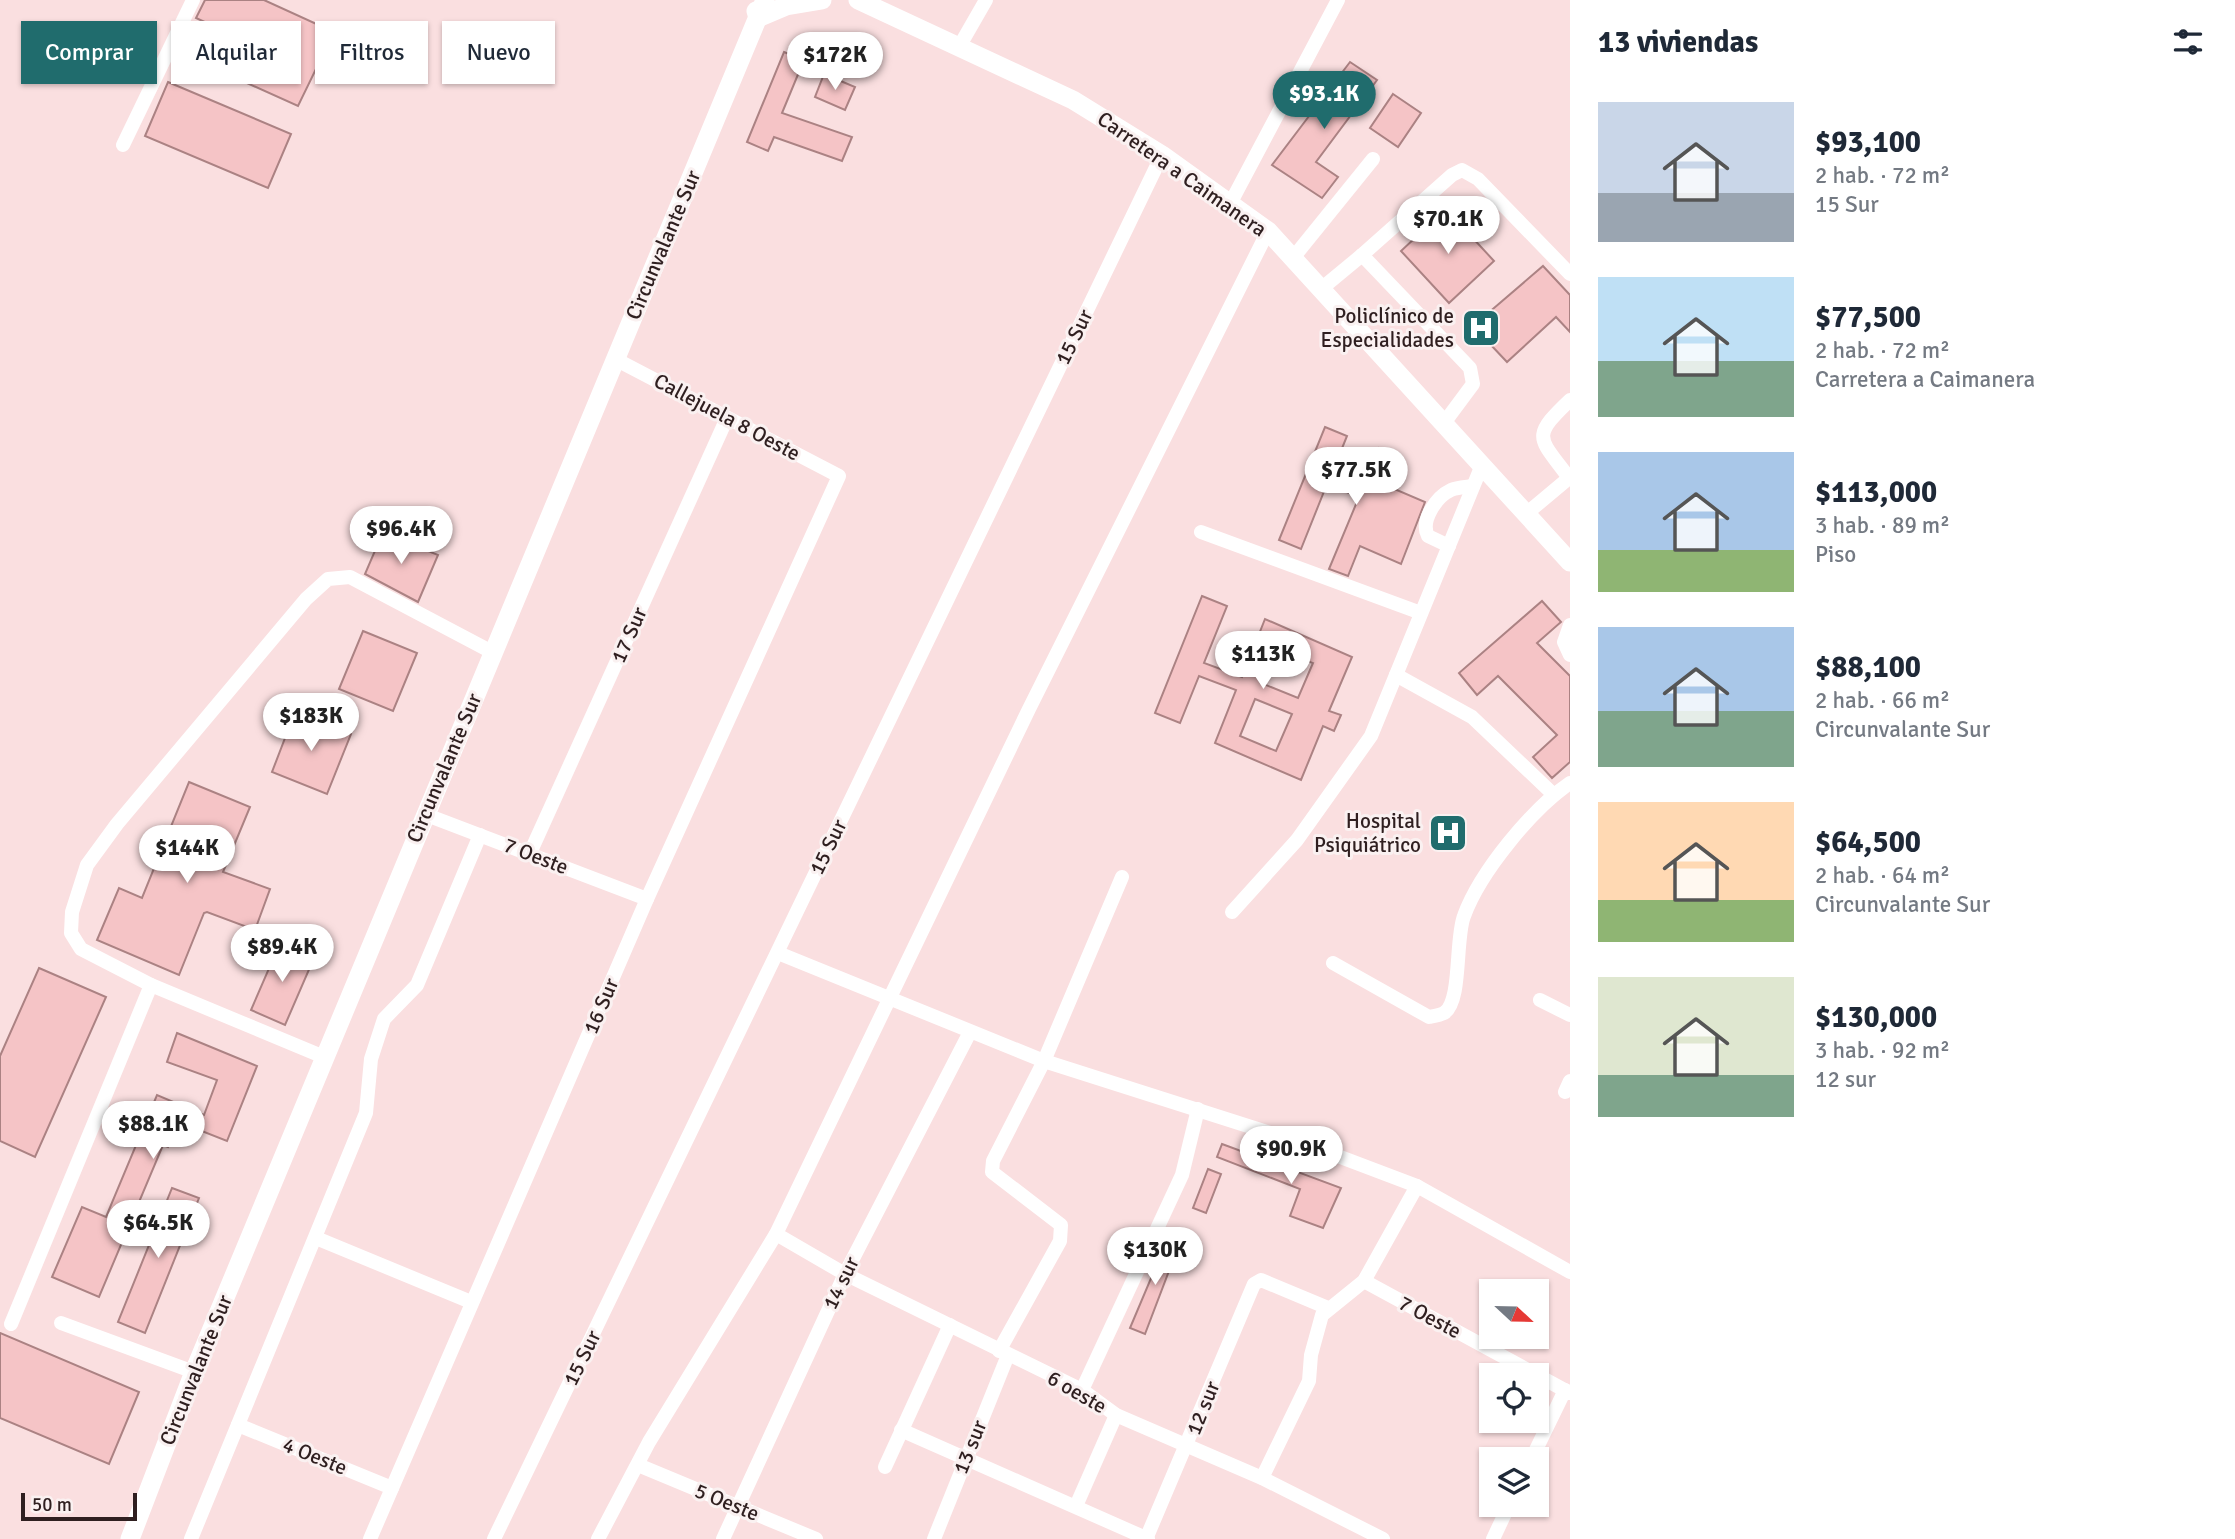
<!DOCTYPE html>
<html lang="es">
<head>
<meta charset="utf-8">
<style>
  body { margin:0; font-family:Signika,sans-serif; background:#f6f6f7; color:#1f2937; height:100vh; display:flex; flex-direction:column; font-size:26px; white-space:nowrap }
  * { box-sizing:border-box; margin:0 }
  p { font-size:23px; color:#747a83 }
  .icon { flex:none; width:38px; height:38px; fill:none; stroke:currentColor; stroke-width:2; stroke-linecap:round; stroke-linejoin:round }
  .map { position:relative; flex:1; overflow:hidden }
  .side { display:flex; flex-direction:column; background:#fff; width:665px }
  .side>* { flex:none }
  .guide { position:absolute; left:21px; top:21px; width:665px; height:63px; display:flex; gap:14px }
  .needle { width:46px; rotate:112deg }
  .buttons { position:absolute; left:1479px; top:1279px; display:grid; gap:14px }
  .buttons a { display:grid; place-items:center; width:70px; height:70px; border-radius:0px; background:#fff; box-shadow:0 2px 5px #0004; font-size:35px }
  .scale { position:absolute; left:21px; bottom:18px; width:116px; box-sizing:border-box; padding-left:7px; border:4px solid #2f1f20; border-top:0; font-size:19px; line-height:24px; white-space:nowrap; color:#2f1f20; -webkit-text-stroke:5px #faf1f1; paint-order:stroke }
  .price { position:absolute; translate:-50% -60px; padding:0 16px; border-radius:24px; background:#fff; color:#222; font-size:23px; line-height:46px; filter:drop-shadow(0 2px 4px #0008) }
  .price::after { content:''; position:absolute; left:50%; top:42px; width:21px; height:16px; margin-left:-10px; background:inherit; clip-path:polygon(0 0,100% 0,50% 100%) }
  .price.active { background:#206c6d; color:#fff }
  ul { padding:0; list-style:none }
  li { display:flex; align-items:center; gap:21px; height:175px; padding:0 28px }
  li span { display:grid; place-items:center; flex:none; width:196px; height:140px; border-radius:0px; color:#555 }
  li>.icon { margin-inline-start:auto }
  span .icon { width:84px; height:84px; fill:#fffc; stroke-width:1 }
  li b { font-size:30px }
  h2 { display:flex; justify-content:space-between; align-items:center; height:84px; padding:0 28px; font-size:30px }
  .tag { padding:0 24px; border-radius:0px; background:#fff; box-shadow:0 2px 5px #0004; font-size:24px; line-height:63px }
  .tag.active { background:#206c6d; color:#fff }
  main { display:flex; flex:1; min-height:0 }
  .map>svg:first-child { display:block }
  .building { fill:#f5c4c6; stroke:#ab8283; stroke-width:2; fill-rule:evenodd }
  .lines { fill:none; stroke-linecap:round; stroke-linejoin:round }
  .minor { stroke:#fff; stroke-width:14 }
  .major { stroke:#fff; stroke-width:19 }
  .labels { text-anchor:middle; dominant-baseline:central; stroke-width:6; stroke-linejoin:round; paint-order:stroke }
  .street-label { font-size:21px; fill:#2f1f20; stroke:#faf1f1 }
  .poi-label { font-size:21px; fill:#2f1f20; stroke:#faf1f1; text-anchor:end }
</style>
</head>
<body>
<main>
<div class="map">
<svg width="1570" height="1539" viewBox="0 0 1570 1539">
  <rect width="100%" height="100%" fill="#fadfe0"/>
  <!-- building -->
  <g class="building">
    <polygon points="205,0 264,0 334,32 298,106 218,70 233,35 196,18"/>
    <polygon points="784,52 804,60 782,113 852,137 842,161 774,137 768,151 747,142"/>
    <polygon points="1350,62 1377,80 1316,162 1338,177 1322,198 1272,165"/>
    <polygon points="824,74 855,87 845,110 815,97"/>
    <polygon points="168,82 291,134 268,188 145,136"/>
    <polygon points="1393,94 1421,113 1398,147 1370,128"/>
    <polygon points="1446,209 1494,261 1449,303 1401,251"/>
    <polygon points="1543,266 1570,295 1570,332 1556,317 1507,362 1473,326"/>
    <polygon points="1325,427 1347,436 1332,473 1363,487 1379,448 1397,456 1385,485 1425,502 1401,564 1360,546 1348,576 1329,569 1359,497 1327,484 1301,549 1279,540"/>
    <polygon points="383,532 438,555 418,602 365,574"/>
    <path d="M 1202,596 L 1227,606 L 1204,663 L 1242,677 L 1265,619 L 1352,657 L 1329,711 L 1341,715 L 1334,731 L 1323,726 L 1301,780 L 1215,743 L 1236,690 L 1199,676 L 1180,723 L 1155,713 ZM 1275,650 L 1313,663 L 1298,698 L 1261,683 ZM 1255,699 L 1292,714 L 1276,751 L 1240,736 Z"/>
    <polygon points="1542,601 1561,622 1537,643 1570,676 1570,762 1552,778 1533,757 1557,735 1498,676 1477,695 1459,673"/>
    <polygon points="363,631 417,653 393,711 339,689"/>
    <polygon points="295,712 351,734 327,794 272,772"/>
    <polygon points="189,782 250,807 223,872 270,889 255,930 207,912 204,913 179,975 97,940 119,888 142,898"/>
    <polygon points="280,943 314,958 285,1025 251,1010"/>
    <polygon points="39,968 106,997 35,1157 0,1141 0,1056"/>
    <polygon points="177,1033 257,1066 227,1141 179,1122 168,1147 163,1145 99,1297 52,1277 82,1207 106,1217 157,1095 204,1115 217,1080 167,1062"/>
    <polygon points="1222,1144 1341,1188 1323,1228 1290,1216 1300,1189 1217,1157"/>
    <polygon points="1208,1169 1221,1174 1206,1213 1193,1208"/>
    <polygon points="172,1188 199,1198 145,1333 118,1322"/>
    <polygon points="1168,1238 1180,1242 1145,1334 1130,1328"/>
    <polygon points="0,1333 139,1392 109,1464 0,1418"/>
  </g>
  <g class="lines">
    <!-- minor -->
    <g class="minor">
      <polyline points="959,47 986,0"/>
      <polyline points="123,145 193,0"/>
      <polyline points="1230,204 1338,0"/>
      <polyline points="1362,255 1452,175 1462,170 1478,179 1570,274"/>
      <polyline points="1293,258 1373,159"/>
      <polyline points="1321,289 1362,255 1470,368 1473,384 1444,423"/>
      <path d="M 1569,478 C 1539,437 1530,438 1570,400"/>
      <polyline points="1526,514 1570,477"/>
      <polyline points="1201,532 1421,613"/>
      <path d="M 1449,546 L 1428,536 C 1420,521 1436,497 1451,490 C 1457,487 1466,487 1473,486"/>
      <polyline points="1570,625 1564,642 1570,655"/>
      <polyline points="1396,675 1472,717 1554,795"/>
      <polyline points="424,814 647,899"/>
      <polyline points="530,853 727,418"/>
      <polyline points="1232,912 1297,840 1371,736 1482,465"/>
      <polyline points="778,953 1044,1061 1314,1147 1417,1186 1570,1272"/>
      <path d="M 1333,963 L 1429,1017 C 1434,1016 1440,1015 1444,1013 C 1462,1002 1455,939 1464,916 C 1480,872 1532,809 1570,783"/>
      <polyline points="1540,1000 1570,1015"/>
      <polyline points="324,1057 151,985 81,949 71,933 72,912 87,865 117,824 306,599 328,579 350,577 492,652"/>
      <polyline points="1565,1092 1570,1081"/>
      <polyline points="776,1234 845,1274 1082,1390 1116,1415 1262,1478 1383,1539"/>
      <polyline points="316,1238 471,1302"/>
      <polyline points="1364,1281 1570,1393"/>
      <polyline points="61,1323 194,1372"/>
      <polyline points="11,1324 151,985"/>
      <polyline points="999,1351 1060,1241 1061,1225 992,1172 993,1161 1044,1061 1122,877"/>
      <polyline points="1082,1390 1182,1175 1198,1109"/>
      <polyline points="238,1425 392,1488"/>
      <polyline points="901,1430 1148,1539"/>
      <polyline points="1531,1460 1565,1390"/>
      <polyline points="638,1465 816,1539"/>
      <polyline points="885,1467 950,1325"/>
      <polyline points="1262,1478 1309,1381 1311,1355 1322,1315 1364,1281 1417,1186"/>
      <polyline points="1076,1506 1116,1415"/>
      <polyline points="191,1539 366,1113 371,1059 384,1019 417,985 480,835"/>
      <polyline points="370,1539 647,899 839,476 615,359"/>
      <polyline points="494,1539 1162,155"/>
      <polyline points="598,1539 649,1442 776,1234 1029,709 1268,231"/>
      <polyline points="723,1539 845,1274 970,1032"/>
      <polyline points="934,1539 1008,1355"/>
      <polyline points="1146,1539 1254,1284 1261,1280 1328,1308"/>
      <polyline points="1493,1539 1509,1505"/>
    </g>
    <!-- major -->
    <g class="major">
      <polyline points="858,0 1073,100 1162,155 1268,231 1570,562"/>
      <polyline points="756,11 758,18 786,6 822,0"/>
      <polyline points="130,1539 194,1372 765,0"/>
    </g>
  </g>
  <!-- icons -->
  <defs>
    <symbol id="hospital-square" viewBox="-11 -11 22 22"><rect x="-9" y="-9" width="18" height="18" rx="4" fill="#206c6d" stroke="#faf1f1"/><path d="M-5-5h3v3.5h4V-5h3V5h-3V1.5h-4V5h-3Z" fill="#fff"/></symbol>
  </defs>
  <g fill-rule="evenodd">
    <use href="#hospital-square" x="1459" y="306" width="44" height="44"/>
    <use href="#hospital-square" x="1426" y="811" width="44" height="44"/>
  </g>
  <g class="labels">
    <!-- street labels -->
    <g class="street-label">
      <text transform="translate(1182 174) rotate(35)">Carretera a Caimanera</text>
      <text transform="translate(663 245) rotate(-67)">Circunvalante Sur</text>
      <text transform="translate(1074 337) rotate(-64)">15 Sur</text>
      <text transform="translate(727 417) rotate(28)">Callejuela 8 Oeste</text>
      <text transform="translate(629 635) rotate(-66)">17 Sur</text>
      <text transform="translate(444 768) rotate(-67)">Circunvalante Sur</text>
      <text transform="translate(828 847) rotate(-64)">15 Sur</text>
      <text transform="translate(536 856) rotate(21)">7 Oeste</text>
      <text transform="translate(601 1006) rotate(-67)">16 Sur</text>
      <text transform="translate(841 1283) rotate(-64)">14 sur</text>
      <text transform="translate(1430 1317) rotate(28)">7 Oeste</text>
      <text transform="translate(582 1358) rotate(-64)">15 Sur</text>
      <text transform="translate(196 1370) rotate(-68)">Circunvalante Sur</text>
      <text transform="translate(1077 1392) rotate(30)">6 oeste</text>
      <text transform="translate(1203 1408) rotate(-68)">12 sur</text>
      <text transform="translate(970 1447) rotate(-68)">13 sur</text>
      <text transform="translate(315 1456) rotate(22)">4 Oeste</text>
      <text transform="translate(727 1502) rotate(22)">5 Oeste</text>
    </g>
    <!-- poi labels -->
    <g class="poi-label">
      <text x="1454" y="316">Policlínico de<tspan x="1454" dy="24">Especialidades</tspan></text>
      <text x="1421" y="821">Hospital<tspan x="1421" dy="24">Psiquiátrico</tspan></text>
    </g>
  </g>
</svg>
<div class="buttons">
<a><svg class="needle" viewBox="-14 -14 28 28"><path d="M0-13l5 13h-10z" fill="#e53935"/><path d="M0 13l5-13h-10z" fill="#747a83"/></svg></a>
<a><svg class="icon" aria-label="locate" viewBox="0 0 24 24"><circle cx="12" cy="12" r="6"/><path d="M12 2v4M12 18v4M2 12h4M18 12h4"/></svg></a>
<a><svg class="icon" aria-label="layers" viewBox="0 0 24 24"><path d="M12 4l9 5-9 5-9-5zM3 14l9 5 9-5"/></svg></a>
</div>
<div class="scale">50 m</div>
<b class="price" style="left:835px;top:92px">$172K</b>
<b class="price active" style="left:1324px;top:131px">$93.1K</b>
<b class="price" style="left:1448px;top:256px">$70.1K</b>
<b class="price" style="left:1356px;top:507px">$77.5K</b>
<b class="price" style="left:401px;top:566px">$96.4K</b>
<b class="price" style="left:1263px;top:691px">$113K</b>
<b class="price" style="left:311px;top:753px">$183K</b>
<b class="price" style="left:187px;top:885px">$144K</b>
<b class="price" style="left:282px;top:984px">$89.4K</b>
<b class="price" style="left:153px;top:1161px">$88.1K</b>
<b class="price" style="left:1291px;top:1186px">$90.9K</b>
<b class="price" style="left:158px;top:1260px">$64.5K</b>
<b class="price" style="left:1155px;top:1287px">$130K</b>
<div class="guide">
<a class="tag active">Comprar</a>
<a class="tag">Alquilar</a>
<a class="tag">Filtros</a>
<a class="tag">Nuevo</a>
</div>
</div>
<section class="side">
<h2>13 viviendas<svg class="icon" aria-label="filters" viewBox="0 0 24 24"><path d="M4 7h16M4 17h16"/><circle cx="9" cy="7" r="2"/><circle cx="15" cy="17" r="2"/></svg></h2>
<ul>
<li><span style="background:linear-gradient(#c9d6e8 65%,#9aa5b1 0)"><svg class="icon" aria-label="home" viewBox="0 0 24 24"><path d="M3 11l9-7 9 7M6 9v11h12V9"/></svg></span><div><b>$93,100</b><p>2 hab. · 72 m²</p><p>15 Sur</p></div></li>
<li><span style="background:linear-gradient(#bfe0f5 60%,#7fa58c 0)"><svg class="icon" aria-label="home" viewBox="0 0 24 24"><path d="M3 11l9-7 9 7M6 9v11h12V9"/></svg></span><div><b>$77,500</b><p>2 hab. · 72 m²</p><p>Carretera a Caimanera</p></div></li>
<li><span style="background:linear-gradient(#a9c7e8 70%,#8fb573 0)"><svg class="icon" aria-label="home" viewBox="0 0 24 24"><path d="M3 11l9-7 9 7M6 9v11h12V9"/></svg></span><div><b>$113,000</b><p>3 hab. · 89 m²</p><p>Piso</p></div></li>
<li><span style="background:linear-gradient(#a9c7e8 60%,#7fa58c 0)"><svg class="icon" aria-label="home" viewBox="0 0 24 24"><path d="M3 11l9-7 9 7M6 9v11h12V9"/></svg></span><div><b>$88,100</b><p>2 hab. · 66 m²</p><p>Circunvalante Sur</p></div></li>
<li><span style="background:linear-gradient(#ffd9b3 70%,#8fb573 0)"><svg class="icon" aria-label="home" viewBox="0 0 24 24"><path d="M3 11l9-7 9 7M6 9v11h12V9"/></svg></span><div><b>$64,500</b><p>2 hab. · 64 m²</p><p>Circunvalante Sur</p></div></li>
<li><span style="background:linear-gradient(#dfe7d0 70%,#7fa58c 0)"><svg class="icon" aria-label="home" viewBox="0 0 24 24"><path d="M3 11l9-7 9 7M6 9v11h12V9"/></svg></span><div><b>$130,000</b><p>3 hab. · 92 m²</p><p>12 sur</p></div></li>
</ul>
</section>
</main>
</body>
</html>
